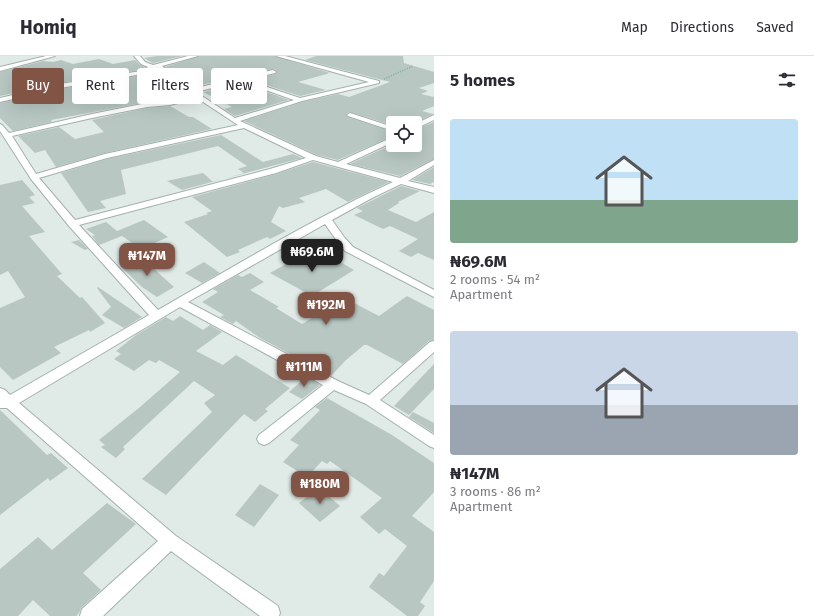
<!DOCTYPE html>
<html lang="en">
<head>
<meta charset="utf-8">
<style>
  body { margin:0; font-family:"Fira Sans",sans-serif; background:#f2f2f3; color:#2b2b33; height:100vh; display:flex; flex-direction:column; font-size:15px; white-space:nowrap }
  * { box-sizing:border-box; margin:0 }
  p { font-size:13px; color:#7c7c81 }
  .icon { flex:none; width:22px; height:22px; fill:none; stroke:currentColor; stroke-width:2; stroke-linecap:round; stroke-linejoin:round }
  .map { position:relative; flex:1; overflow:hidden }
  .side { display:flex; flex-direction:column; background:#fff; width:380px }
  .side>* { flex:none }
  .hud { position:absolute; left:12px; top:12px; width:362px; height:36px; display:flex; gap:8px }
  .controls { position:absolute; left:386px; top:60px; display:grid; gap:8px }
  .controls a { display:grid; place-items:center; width:36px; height:36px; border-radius:4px; background:#fff; box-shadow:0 4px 16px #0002; font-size:20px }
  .price { position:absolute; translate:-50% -34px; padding:0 9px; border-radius:8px; background:#815446; color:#fff; font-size:13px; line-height:26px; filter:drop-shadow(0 1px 2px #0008) }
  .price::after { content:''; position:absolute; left:50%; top:24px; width:12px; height:9px; margin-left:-6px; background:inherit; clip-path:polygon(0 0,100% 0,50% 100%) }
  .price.current { background:#222; color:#fff }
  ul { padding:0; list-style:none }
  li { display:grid; align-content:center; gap:8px; height:212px; padding:0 16px }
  li span { display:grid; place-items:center; height:124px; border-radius:4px; color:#555 }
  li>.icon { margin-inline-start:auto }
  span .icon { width:72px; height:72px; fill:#fffc; stroke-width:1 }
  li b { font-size:17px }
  h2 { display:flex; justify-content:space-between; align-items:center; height:48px; padding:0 16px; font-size:17px }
  .tag { padding:0 14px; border-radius:4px; background:#fff; box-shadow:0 4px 16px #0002; font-size:14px; line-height:36px }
  .tag.current { background:#815446; color:#fff }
  header { display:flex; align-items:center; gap:24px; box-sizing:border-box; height:56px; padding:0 20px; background:#fff; border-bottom:1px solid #e1e1e2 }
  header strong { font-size:19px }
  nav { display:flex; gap:22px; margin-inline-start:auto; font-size:14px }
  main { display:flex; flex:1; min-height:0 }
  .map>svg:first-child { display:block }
  .building { fill:#b8c7c2 }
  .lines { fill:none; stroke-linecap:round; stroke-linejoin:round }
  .minor-casing { stroke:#a3b1ad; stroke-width:2 }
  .path { stroke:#82aca0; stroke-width:1.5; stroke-dasharray:1 1.5; stroke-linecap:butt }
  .minor { fill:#fff; fill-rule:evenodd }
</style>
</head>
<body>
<header>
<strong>Homiq</strong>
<nav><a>Map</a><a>Directions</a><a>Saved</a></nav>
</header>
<main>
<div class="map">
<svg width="434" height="560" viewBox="0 0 434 560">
  <rect width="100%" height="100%" fill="#e0eae6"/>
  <!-- building -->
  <g class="building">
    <polygon points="157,0 182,0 153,7 144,2"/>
    <polygon points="199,0 275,0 330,17 298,26 326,34 300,40 251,24 275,18 277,16 274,13 192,31 165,11"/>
    <polygon points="316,0 403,0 404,7 434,16 434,27 419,32 428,35 421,38 434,41 434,50 422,55 433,58 414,67 393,67 393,69 349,56 346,59 348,61 393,76 393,80 338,104 317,99 244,65 302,46 338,38 349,41 390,26 305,4"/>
    <polygon points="99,3 113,8 135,4 140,9 145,11 140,14 60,27 0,40 0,16 43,5 53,6 61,4 73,8"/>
    <polygon points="153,15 156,16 160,15 186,36 155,42 160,44 147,46 51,64 52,66 13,75 0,62 0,47 60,33 142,19"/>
    <polygon points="240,27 289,44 235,60 224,53 232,51 203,36"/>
    <polygon points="170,50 189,61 193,61 212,73 105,97 56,111 45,94 35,97 18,80 59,71 75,83 104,76 92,64 147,52"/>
    <polygon points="434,66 434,103 400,120 350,108 393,88 393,89 415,89 415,74"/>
    <polygon points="221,79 263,106 293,98 302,102 182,134 167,125 203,117 213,126 244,117 238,113 247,110 218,90 121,114 126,138 100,145 106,152 88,156 61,117 107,103"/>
    <polygon points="313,106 389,126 348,146 326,133 299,142 305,146 283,152 279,150 271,166 286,175 270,183 267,181 238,194 240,196 227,201 184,166 208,158 206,157 212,155 192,141 276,118"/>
    <polygon points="434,111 434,126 430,128 412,124"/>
    <polygon points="22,124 35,139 29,141 35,147 22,150 45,176 29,180 62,218 57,220 80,242 82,241 105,267 90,276 89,274 54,291 61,297 13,324 0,311 0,252 25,241 8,215 0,219 0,129"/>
    <polygon points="401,130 420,135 398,146 399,147 388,154 416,166 434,156 434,204 418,197 411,201 399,195 418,183 390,170 383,173 354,159 363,155 357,152"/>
    <polygon points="144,164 168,181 141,193 122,180 99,189 92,180 95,179 86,173 106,166 117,175"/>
    <polygon points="79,184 88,193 85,194 71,186"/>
    <polygon points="311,194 330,205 335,206 337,204 354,214 312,240 270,217"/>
    <polygon points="142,202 174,231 157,241 142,231 120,210"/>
    <polygon points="204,206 220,217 202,227 185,217"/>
    <polygon points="250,217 264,226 250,234 279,251 276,252 302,268 327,253 338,258 354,247 379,260 407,240 434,254 434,284 429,285 403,308 367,289 364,289 346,304 331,320 260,282 236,265 233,268 220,261 224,259 202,246 218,236 213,233 238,219 242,221"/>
    <polygon points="98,231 142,261 124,272 102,259 111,251 97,232"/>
    <polygon points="180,260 203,274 210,269 222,276 196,295 223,309 236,299 290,332 265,353 268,355 255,366 244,358 166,439 142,423 212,356 204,347 215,339 194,325 123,391 125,393 116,402 101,391 105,389 99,384 140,351 180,316 159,304 156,307 149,304 134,315 114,303 121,298 116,295 136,279 166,261 173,265"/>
    <polygon points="434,308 434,333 409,359 394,350"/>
    <polygon points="306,321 320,329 302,343 289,336"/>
    <polygon points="327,342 392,379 434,407 434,436 412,460 434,476 434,525 420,546 425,550 418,560 407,560 369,531 379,517 384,520 407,490 385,473 379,478 360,461 382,442 330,405 327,408 322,405 307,421 283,406 299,389 290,384 320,354 315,351"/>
    <polygon points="0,354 47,399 51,397 68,412 50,425 48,422 0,459"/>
    <polygon points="413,356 434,367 434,377 409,361"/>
    <polygon points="260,428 279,439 254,471 235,459"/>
    <polygon points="319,432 340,450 320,466 299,447"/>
    <polygon points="107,447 136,468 83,517 101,534 81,552 79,557 76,560 50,560 33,544 18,560 0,560 0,513 38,481 52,494"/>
  </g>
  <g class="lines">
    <defs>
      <g id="minor">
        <polygon points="46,0 55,0 0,15 0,11"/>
        <path d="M 134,0 L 140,0 L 145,6 L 153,9 L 188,0 L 198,0 L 162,10 L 192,33 L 273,14 L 276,16 L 275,17 L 246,24 L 300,42 L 369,26 L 276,0 L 285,0 L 379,25 L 379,27 L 302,45 L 240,65 L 316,100 L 338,106 L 393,81 L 393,86 L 346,108 L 400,122 L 434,104 L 434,109 L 408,125 L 434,131 L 434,137 L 401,128 L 372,142 L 332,164 L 344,181 L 353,191 L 434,234 L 434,241 L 345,195 L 337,185 L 325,168 L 188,246 L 338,325 L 369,339 L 430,286 L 434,285 L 434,296 L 380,344 L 434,379 L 434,392 L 429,390 L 366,348 L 334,334 L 269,387 L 264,389 L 259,387 L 257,383 L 259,379 L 323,329 L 180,251 L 19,347 L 176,480 L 278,550 L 280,557 L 279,560 L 260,560 L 171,495 L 103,560 L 80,560 L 82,553 L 158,485 L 7,352 L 0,352 L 0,332 L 5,334 L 10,339 L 149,259 L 69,170 L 31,123 L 0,75 L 0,68 L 2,69 L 9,77 L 92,58 L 147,47 L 170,45 L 193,39 L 160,13 L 157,15 L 153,13 L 142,18 L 60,32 L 0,46 L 0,42 L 60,28 L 141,15 L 148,11 L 141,8 ZM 240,25 L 294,44 L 235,62 L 196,36 ZM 197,42 L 238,69 L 105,98 L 36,118 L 12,80 L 92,62 L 147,51 L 170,49 ZM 244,72 L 306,102 L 270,113 L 75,164 L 39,122 L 107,102 ZM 313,104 L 393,126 C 312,163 235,210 158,254 L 79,169 L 276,117 Z"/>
        <polygon points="350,57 393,71 393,75 348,60 347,59"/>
        <polygon points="434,59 434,64 415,73 415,68"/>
      </g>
    </defs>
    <!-- minor casing -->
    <use href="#minor" class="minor-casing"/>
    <!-- path -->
    <polyline class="path" points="384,23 413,10"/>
    <!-- minor -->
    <use href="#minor" class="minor"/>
  </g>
</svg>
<div class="controls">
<a><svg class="icon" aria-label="locate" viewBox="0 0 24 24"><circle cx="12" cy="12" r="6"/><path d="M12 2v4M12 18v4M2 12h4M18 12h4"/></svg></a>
</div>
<b class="price current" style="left:312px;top:217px">₦69.6M</b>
<b class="price" style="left:147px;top:221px">₦147M</b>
<b class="price" style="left:326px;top:270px">₦192M</b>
<b class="price" style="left:304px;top:332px">₦111M</b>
<b class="price" style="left:320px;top:449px">₦180M</b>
<div class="hud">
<a class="tag current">Buy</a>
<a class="tag">Rent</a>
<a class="tag">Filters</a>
<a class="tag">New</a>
</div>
</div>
<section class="side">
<h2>5 homes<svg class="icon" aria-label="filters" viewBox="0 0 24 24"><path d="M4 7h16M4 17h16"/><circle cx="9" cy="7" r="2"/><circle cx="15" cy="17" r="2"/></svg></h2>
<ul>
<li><span style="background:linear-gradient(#bfe0f5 65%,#7fa58c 0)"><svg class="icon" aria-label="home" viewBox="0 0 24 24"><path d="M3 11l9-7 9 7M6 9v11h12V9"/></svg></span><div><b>₦69.6M</b><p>2 rooms · 54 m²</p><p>Apartment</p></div></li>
<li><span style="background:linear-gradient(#c9d6e8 60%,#9aa5b1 0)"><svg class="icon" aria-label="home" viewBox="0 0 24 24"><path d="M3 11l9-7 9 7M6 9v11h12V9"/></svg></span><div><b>₦147M</b><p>3 rooms · 86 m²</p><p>Apartment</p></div></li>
</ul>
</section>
</main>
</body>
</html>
